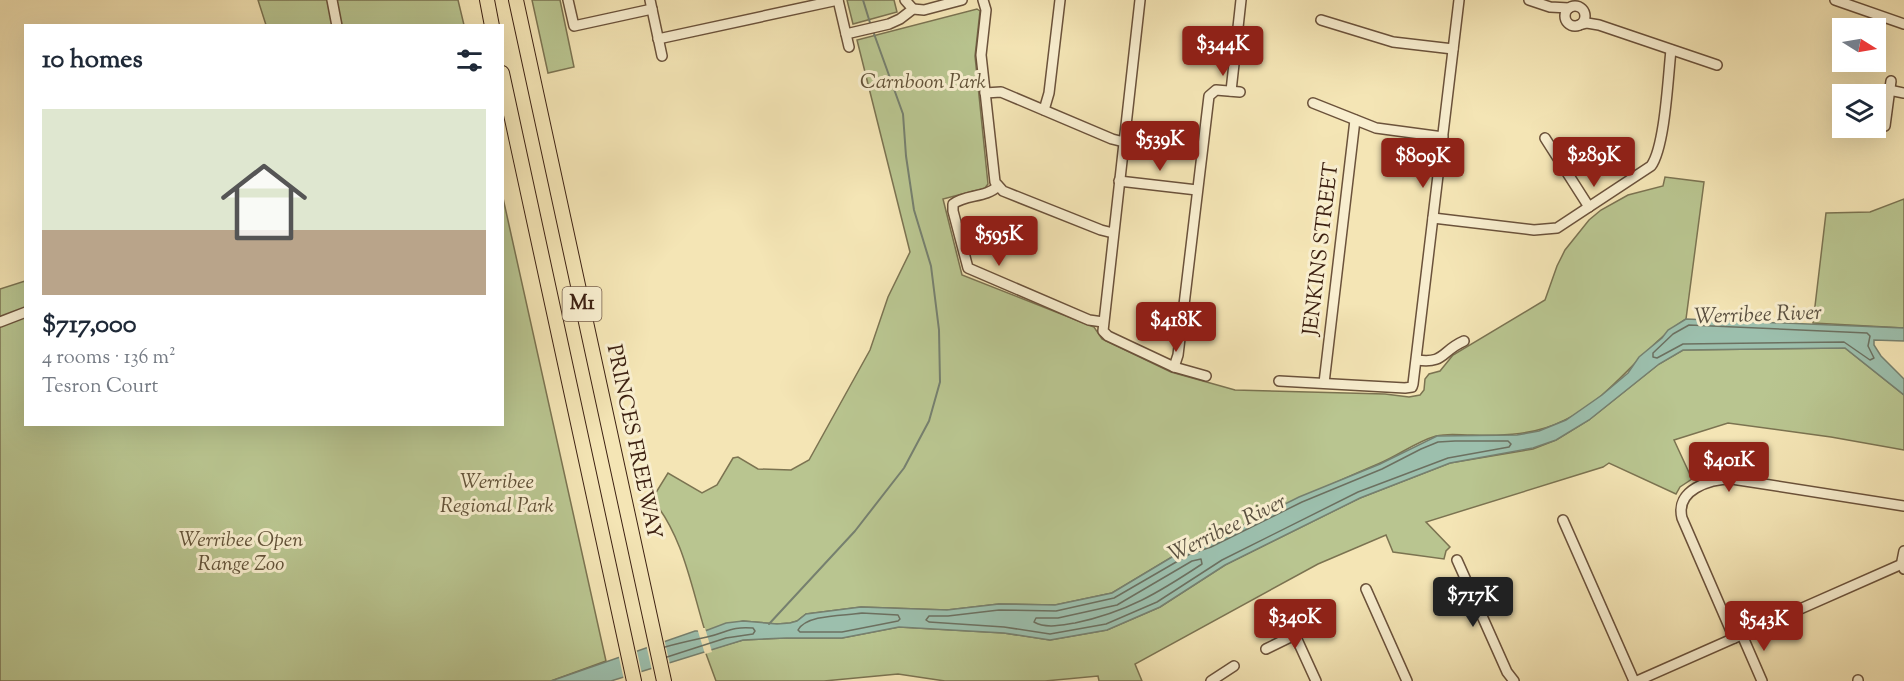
<!DOCTYPE html>
<html lang="en">
<head>
<meta charset="utf-8">
<style>
  body { margin:0; font-family:"Sorts Mill Goudy",serif; background:#f6f6f7; color:#1f2937; height:100vh; display:flex; flex-direction:column; font-size:22px; white-space:nowrap }
  * { box-sizing:border-box; margin:0 }
  p { font-size:20px; color:#747a83 }
  .icon { flex:none; width:33px; height:33px; fill:none; stroke:currentColor; stroke-width:2; stroke-linecap:round; stroke-linejoin:round }
  .map { position:relative; flex:1; overflow:hidden }
  .panel { position:absolute; left:24px; top:24px; width:480px; height:402px; display:flex; flex-direction:column; background:#fff; border-radius:0px; box-shadow:0 6px 24px #0002 }
  .panel>* { flex:none }
  .needle { width:39px; rotate:101deg }
  .buttons { position:absolute; left:1832px; top:18px; display:grid; gap:12px }
  .buttons a { display:grid; place-items:center; width:54px; height:54px; border-radius:0px; background:#fff; box-shadow:0 6px 24px #0002; font-size:30px }
  .price { position:absolute; translate:-50% -51px; padding:0 14px; border-radius:6px; background:#8f2418; color:#fff; font-size:20px; line-height:39px; filter:drop-shadow(0 2px 3px #0008) }
  .price::after { content:''; position:absolute; left:50%; top:36px; width:18px; height:14px; margin-left:-9px; background:inherit; clip-path:polygon(0 0,100% 0,50% 100%) }
  .price.active { background:#222; color:#fff }
  ul { padding:0; list-style:none }
  li { display:grid; align-content:center; gap:12px; height:318px; padding:0 18px }
  li+li { border-top:2px solid #e0e1e3 }
  li span { display:grid; place-items:center; height:186px; border-radius:0px; color:#555 }
  li>.icon { margin-inline-start:auto }
  span .icon { width:108px; height:108px; fill:#fffc; stroke-width:1 }
  li b { font-size:26px }
  h2 { display:flex; justify-content:space-between; align-items:center; height:72px; padding:0 18px; font-size:26px }
  .map>svg:first-child { display:block }
  .green { fill:#b9c590; stroke:#7b7351; stroke-width:1.5 }
  .water { fill:#9cbfad; stroke:#76806f; stroke-width:1.5 }
  .pier { fill:#f4e5b5 }
  .lines { fill:none; stroke-linecap:round; stroke-linejoin:round }
  .shore { stroke:#6c7060; stroke-width:1.5 }
  .stream { stroke:#76806f; stroke-width:2 }
  .minor-casing { stroke:#6b523b; stroke-width:12 }
  .highway-casing { stroke:#3d2112; stroke-width:16 }
  .minor { stroke:#f8eecf; stroke-width:9 }
  .highway { stroke:#f4e5b5; stroke-width:14 }
  .labels { text-anchor:middle; dominant-baseline:central; stroke-width:6; stroke-linejoin:round; paint-order:stroke }
  .shield { fill:#f8eecf; stroke:#755e4b; stroke-width:1.5 }
  .shield-label { font-size:20px; font-weight:bold; fill:#3d2112 }
  .park-label { font-size:21px; font-style:italic; fill:#625238; stroke:#f8eecf }
  .street-label { font-size:21px; fill:#3d2112; stroke:#f8eecf }
  .water-label { font-size:22px; font-style:italic; fill:#5a5040; stroke:#f8eecf }
</style>
</head>
<body>
<div class="map">
<svg width="1904" height="681" viewBox="0 0 1904 681">
  <rect width="100%" height="100%" fill="#f4e5b5"/>
  <filter id="stains"><feTurbulence type="fractalNoise" baseFrequency=".00333" numOctaves="4"/><feColorMatrix values="0 0 0 0 .2 0 0 0 0 .09 0 0 0 0 .02 0 0 0 .5 -.17"/></filter>
  <radialGradient id="worn" r=".72"><stop offset=".6" stop-color="#630" stop-opacity="0"/><stop offset="1" stop-color="#630" stop-opacity=".3"/></radialGradient>
  <!-- green -->
  <g class="green">
    <polygon points="258,0 458,0 464,25 266,25"/>
    <polygon points="532,0 560,0 574,67 548,73"/>
    <polygon points="847,0 894,0 897,12 853,24"/>
    <path d="M 977,9 L 980,11 L 975,56 L 988,184 L 985,188 L 943,199 L 962,275 L 1094,327 L 1102,339 L 1171,372 L 1235,390 L 1385,394 L 1409,397 L 1420,395 L 1424,390 L 1425,379 L 1429,374 L 1440,371 L 1453,355 L 1545,300 L 1557,266 L 1565,250 L 1589,220 L 1601,210 L 1628,195 L 1663,186 L 1665,177 L 1704,182 L 1686,319 C 1642,347 1614,396 1565,420 C 1536,435 1504,436 1472,435 C 1460,435 1447,433 1436,436 C 1415,442 1398,456 1378,464 C 1321,488 1265,515 1209,542 L 1187,548 L 1112,593 L 1055,605 L 999,604 L 947,610 L 861,607 L 806,614 L 797,621 L 790,623 L 777,624 L 743,621 L 705,631 C 691,586 683,536 652,499 L 668,473 L 702,493 L 717,485 L 733,458 L 738,457 L 758,469 L 791,470 L 809,460 L 870,350 L 888,297 L 910,252 L 857,40 Z"/>
    <polygon points="503,198 606,661 551,681 0,681 0,289 25,281 26,424 502,424"/>
    <polygon points="1904,199 1904,328 1813,323 1826,213 1870,212"/>
    <polygon points="1845,348 1904,395 1904,450 1831,437 1728,423 1674,440 1692,479 1680,487 1676,494 1609,463 1603,467 1426,522 1450,547 1446,551 1444,559 1393,552 1386,535 1318,564 1135,664 1142,681 1099,681 1098,676 1045,681 945,681 898,674 824,681 716,681 705,651 743,640 786,638 842,638 899,627 1004,633 1050,640 1107,630 1160,607 1225,565 1360,498 1450,463 1533,449 1556,440 1589,420 1659,364 1683,350"/>
  </g>
  <!-- water -->
  <polygon class="water" points="1686,319 1904,328 1904,341 1874,340 1874,345 1881,356 1904,379 1904,395 1845,348 1683,350 1659,364 1589,420 1556,440 1533,448 1450,463 1360,498 1225,565 1160,607 1107,630 1050,640 1004,633 899,627 842,638 786,638 743,640 611,681 551,681 695,631 705,631 726,623 743,621 777,624 790,623 797,621 806,614 861,607 947,610 999,604 1055,605 1112,593 1187,548 1209,542 1299,497 1380,464 1437,436 1517,435 1539,431 1566,420 1602,395 1628,373 1639,357 1662,338 1668,330"/>
  <!-- pier -->
  <g class="pier">
    <polygon points="697,628 705,628 712,652 705,654"/>
    <polygon points="664,638 670,665 652,671 646,644"/>
    <polygon points="636,647 642,674 624,680 618,653"/>
  </g>
  <g class="lines">
    <!-- shore -->
    <g class="shore">
      <polygon points="1689,325 1867,333 1870,336 1868,346 1874,358 1870,360 1844,342 1683,344 1657,358 1653,357 1653,353 1673,334"/>
      <polygon points="1455,441 1508,441 1511,444 1509,447 1448,458 1358,492 1222,560 1157,602 1106,624 1050,634 1004,627 929,622 926,620 929,616 948,616 999,610 1056,611 1114,598 1190,554 1211,547 1302,502 1382,469 1421,449 1438,442"/>
      <path d="M 1201,559 L 1202,564 C 1158,593 1127,612 1075,623 C 1062,625 1046,629 1034,622 L 1036,618 L 1058,618 L 1117,605 L 1192,561 Z"/>
      <path d="M 862,613 L 898,615 L 900,619 L 898,621 L 842,632 L 800,632 L 798,630 C 807,614 844,616 862,613 Z"/>
      <path d="M 665,647 C 679,643 693,640 707,637 C 727,633 730,626 753,628 L 755,631 L 753,634 L 726,638 L 667,657"/>
    </g>
    <!-- stream -->
    <g class="stream">
      <polyline points="863,0 871,26"/>
      <polyline points="769,624 855,531 904,468 929,421 940,382 939,330 931,266 914,210 906,156 903,114 873,31"/>
    </g>
    <defs>
      <g id="minor">
        <polyline points="332,0 337,26"/>
        <polyline points="568,0 574,26 652,9"/>
        <polyline points="650,0 662,56"/>
        <polyline points="838,0 849,47"/>
        <polyline points="905,0 913,9"/>
        <polyline points="983,0 986,10 981,55 995,182 1003,191 1101,230 1113,233"/>
        <polyline points="1140,0 1103,331 1108,336 1174,367 1206,376"/>
        <polyline points="1529,0 1550,7 1569,8"/>
        <polyline points="1835,0 1904,24"/>
        <circle cx="1575" cy="16" r="10"/>
        <polyline points="1321,20 1393,42 1453,49"/>
        <polyline points="1579,25 1587,23 1599,25 1717,65"/>
        <polyline points="846,34 889,24 900,19 913,9 924,10 962,0"/>
        <polyline points="658,39 838,0"/>
        <polyline points="1889,90 1904,93"/>
        <polyline points="1231,91 1241,0"/>
        <polyline points="985,93 1001,92 1112,139 1124,142"/>
        <polyline points="1313,103 1376,128 1443,137"/>
        <polyline points="1044,110 1049,93 1060,0"/>
        <polyline points="1885,126 1891,81"/>
        <polyline points="1545,138 1589,207"/>
        <polyline points="1119,181 1197,190"/>
        <path d="M 998,186 C 986,198 966,194 953,204 L 953,211 L 968,268 L 1089,320 L 1103,322"/>
        <path d="M 1433,218 L 1534,230 L 1557,228 L 1651,166 C 1665,147 1668,77 1671,50"/>
        <polyline points="0,322 26,312"/>
        <path d="M 1417,360 C 1445,364 1441,351 1464,341"/>
        <polyline points="1174,367 1178,355 1209,96 1216,90 1240,92"/>
        <polyline points="1279,381 1405,388 1412,387 1413,384 1459,0"/>
        <polyline points="1324,383 1355,120"/>
        <polyline points="1563,520 1634,681"/>
        <polyline points="1904,551 1902,561 1904,569"/>
        <polyline points="1457,560 1507,672 1514,681"/>
        <polyline points="1366,589 1407,681"/>
        <polyline points="1295,635 1316,681"/>
        <polyline points="1742,635 1762,681"/>
        <path d="M 1734,638 L 1682,518 C 1675,490 1709,479 1732,479 L 1904,506"/>
        <polyline points="1266,649 1313,626"/>
        <polyline points="1858,680 1858,681"/>
        <polyline points="1211,681 1234,666"/>
        <polyline points="1637,681 1902,564"/>
      </g>
      <g id="highway">
        <polyline points="487,0 492,26"/>
        <polyline points="516,0 664,681"/>
        <polyline points="502,73 634,681"/>
      </g>
    </defs>
    <!-- minor casing -->
    <use href="#minor" class="minor-casing"/>
    <!-- highway casing -->
    <use href="#highway" class="highway-casing"/>
    <!-- minor -->
    <use href="#minor" class="minor"/>
    <!-- highway -->
    <use href="#highway" class="highway"/>
  </g>
  <g class="labels">
    <!-- shield labels -->
    <rect class="shield" x="562.5" y="287" width="39" height="34" rx="4.5"/>
    <g class="shield-label">
      <text x="582" y="304">M1</text>
    </g>
    <!-- park labels -->
    <g class="park-label">
      <text x="923" y="83">Carnboon Park</text>
      <text x="497" y="483">Werribee<tspan x="497" dy="24">Regional Park</tspan></text>
      <text x="241" y="541">Werribee Open<tspan x="241" dy="24">Range Zoo</tspan></text>
    </g>
    <!-- street labels -->
    <g class="street-label">
      <text transform="translate(1322 249) rotate(-83)">JENKINS STREET</text>
      <text transform="translate(633 442) rotate(78)">PRINCES FREEWAY</text>
    </g>
    <!-- water labels -->
    <g class="water-label">
      <text transform="translate(1758 316) rotate(-2)">Werribee River</text>
      <text transform="translate(1228 529) rotate(-26)">Werribee River</text>
    </g>
  </g>
  <rect width="100%" height="100%" filter="url(#stains)"/>
  <rect width="100%" height="100%" fill="url(#worn)"/>
</svg>
<div class="buttons">
<a><svg class="needle" viewBox="-14 -14 28 28"><path d="M0-13l5 13h-10z" fill="#e53935"/><path d="M0 13l5-13h-10z" fill="#747a83"/></svg></a>
<a><svg class="icon" aria-label="layers" viewBox="0 0 24 24"><path d="M12 4l9 5-9 5-9-5zM3 14l9 5 9-5"/></svg></a>
</div>
<b class="price" style="left:1223px;top:77px">$344K</b>
<b class="price" style="left:1160px;top:172px">$539K</b>
<b class="price" style="left:1594px;top:188px">$289K</b>
<b class="price" style="left:1423px;top:189px">$809K</b>
<b class="price" style="left:999px;top:267px">$595K</b>
<b class="price" style="left:1176px;top:353px">$418K</b>
<b class="price" style="left:1729px;top:493px">$401K</b>
<b class="price active" style="left:1473px;top:628px">$717K</b>
<b class="price" style="left:1295px;top:650px">$340K</b>
<b class="price" style="left:1764px;top:652px">$543K</b>
<section class="panel">
<h2>10 homes<svg class="icon" aria-label="filters" viewBox="0 0 24 24"><path d="M4 7h16M4 17h16"/><circle cx="9" cy="7" r="2"/><circle cx="15" cy="17" r="2"/></svg></h2>
<ul>
<li><span style="background:linear-gradient(#dfe7d0 65%,#b9a48a 0)"><svg class="icon" aria-label="home" viewBox="0 0 24 24"><path d="M3 11l9-7 9 7M6 9v11h12V9"/></svg></span><div><b>$717,000</b><p>4 rooms · 136 m²</p><p>Tesron Court</p></div></li>
</ul>
</section>
</div>
</body>
</html>
